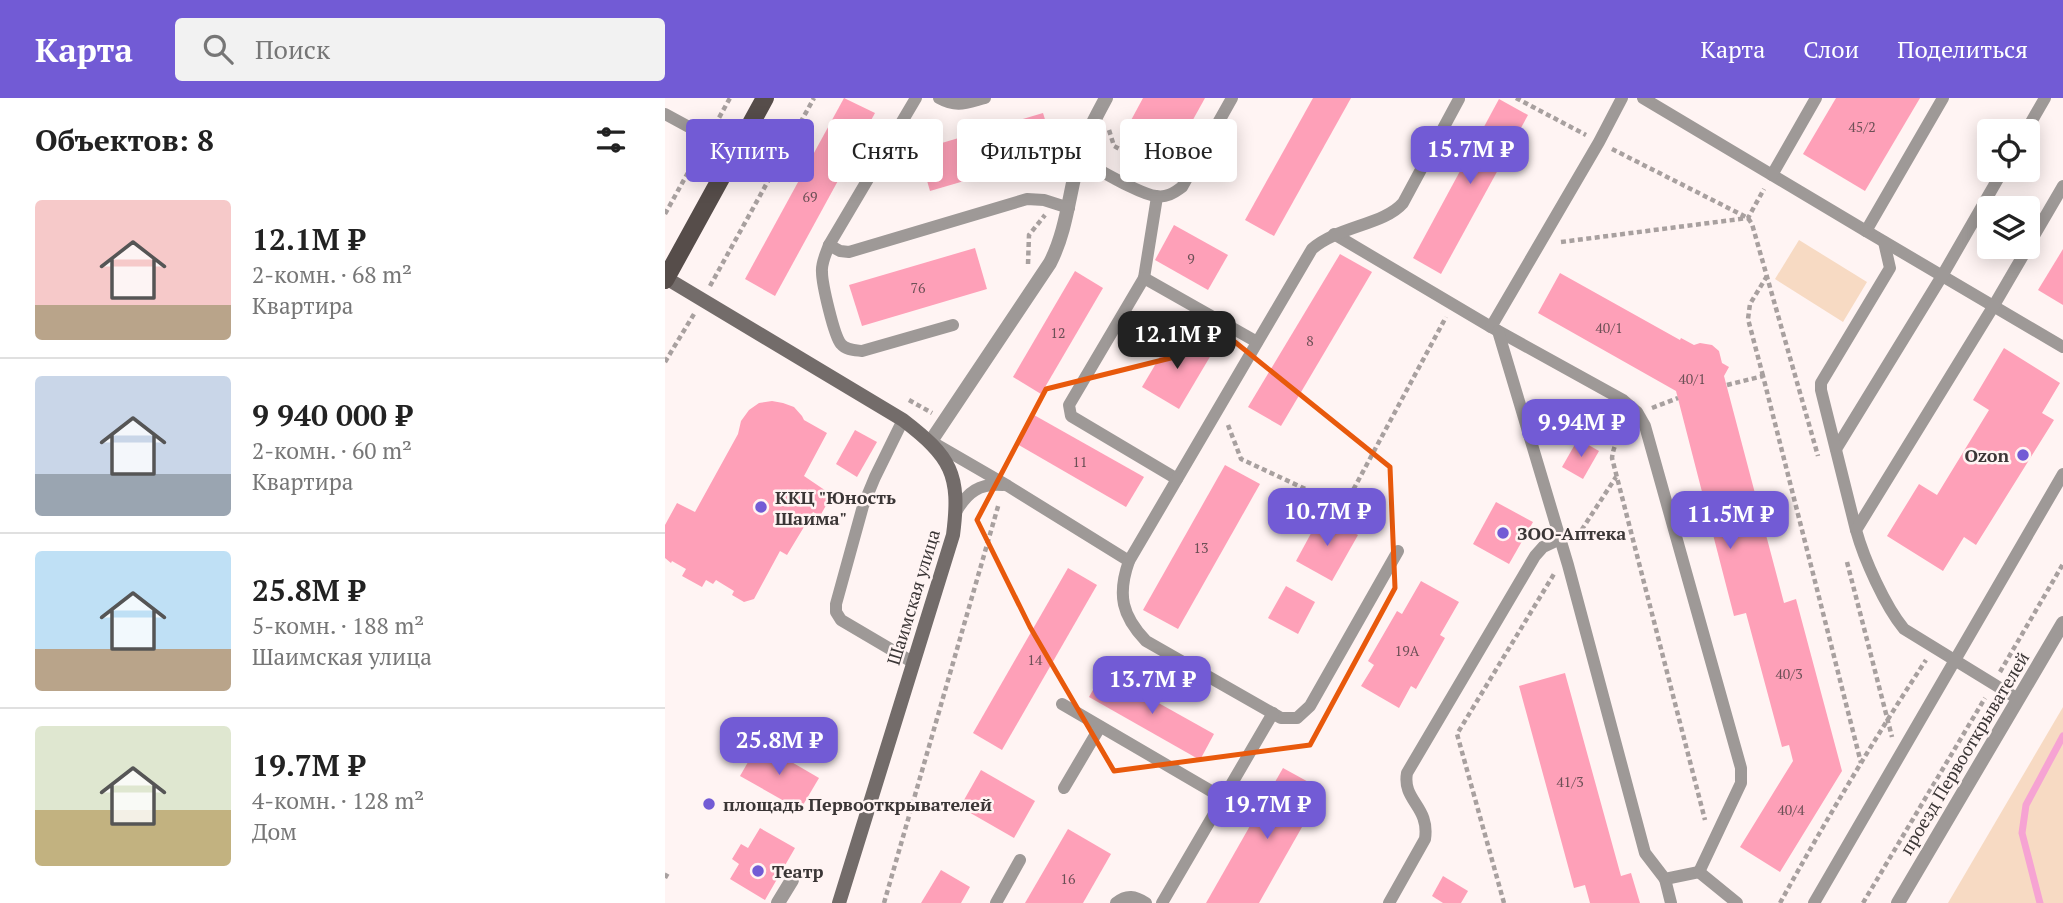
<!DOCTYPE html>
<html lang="ru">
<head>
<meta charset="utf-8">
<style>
  body { margin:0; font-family:"PT Serif",serif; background:#f2f2f2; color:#222; height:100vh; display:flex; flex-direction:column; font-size:26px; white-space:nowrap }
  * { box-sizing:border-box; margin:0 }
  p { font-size:23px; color:#767676 }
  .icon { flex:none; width:38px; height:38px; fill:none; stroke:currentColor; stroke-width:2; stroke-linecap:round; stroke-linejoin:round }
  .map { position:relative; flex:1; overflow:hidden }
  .side { display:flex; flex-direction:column; background:#fff; width:665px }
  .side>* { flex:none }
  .banner { position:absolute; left:21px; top:21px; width:665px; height:63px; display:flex; gap:14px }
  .buttons { position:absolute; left:1312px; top:21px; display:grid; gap:14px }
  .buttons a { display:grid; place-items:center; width:63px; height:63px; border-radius:7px; background:#fff; box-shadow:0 4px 18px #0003; font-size:35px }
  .price { position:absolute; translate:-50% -60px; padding:0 16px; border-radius:14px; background:#725bd5; color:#fff; font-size:23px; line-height:46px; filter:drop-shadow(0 2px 4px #0008) }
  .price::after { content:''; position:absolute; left:50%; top:42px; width:21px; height:16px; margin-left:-10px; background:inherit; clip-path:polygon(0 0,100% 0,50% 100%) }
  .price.on { background:#222; color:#fff }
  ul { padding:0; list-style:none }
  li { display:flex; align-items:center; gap:21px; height:175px; padding:0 35px }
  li+li { border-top:2px solid #e0e0e0 }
  li span { display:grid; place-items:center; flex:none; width:196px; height:140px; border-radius:7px; color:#555 }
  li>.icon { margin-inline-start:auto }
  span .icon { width:84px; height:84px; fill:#fffc; stroke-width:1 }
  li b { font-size:30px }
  h2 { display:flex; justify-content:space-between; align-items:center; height:84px; padding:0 35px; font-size:30px }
  .tag { padding:0 24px; border-radius:7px; background:#fff; box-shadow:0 4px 18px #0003; font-size:24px; line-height:63px }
  .tag.on { background:#725bd5; color:#fff }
  header { display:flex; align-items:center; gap:42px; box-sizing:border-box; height:98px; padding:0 35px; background:#725bd5; color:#fff }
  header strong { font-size:33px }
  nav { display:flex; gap:38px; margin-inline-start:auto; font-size:24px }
  .search { width:490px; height:63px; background:#f2f2f2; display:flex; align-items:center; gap:18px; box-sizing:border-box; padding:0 24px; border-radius:7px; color:#767676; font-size:26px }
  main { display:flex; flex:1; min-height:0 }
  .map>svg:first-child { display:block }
  .green { fill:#f7dac3 }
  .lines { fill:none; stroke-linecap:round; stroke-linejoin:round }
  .stream { stroke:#f6a3d3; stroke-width:7 }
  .building { fill:#fea0b8 }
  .path { stroke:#a8a09f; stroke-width:4.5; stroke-dasharray:5 3.5; stroke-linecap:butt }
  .service { stroke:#9e9997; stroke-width:12 }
  .minor { stroke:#9e9997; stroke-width:14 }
  .secondary { stroke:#736c6a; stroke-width:14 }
  .primary { stroke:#564d4a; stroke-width:18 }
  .marked { fill:none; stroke:#e8590c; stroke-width:5; stroke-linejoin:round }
  .poi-dot { fill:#725bd5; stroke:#fff4f3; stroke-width:2.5 }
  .labels { text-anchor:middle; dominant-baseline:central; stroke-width:5; stroke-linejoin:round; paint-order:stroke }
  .number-label { font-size:14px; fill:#6c5056 }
  .poi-label { font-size:18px; font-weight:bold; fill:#3b3636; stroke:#fff4f3; text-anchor:start }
  .street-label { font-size:18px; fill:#3b3636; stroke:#fff4f3 }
</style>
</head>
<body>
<header>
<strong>Карта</strong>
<div class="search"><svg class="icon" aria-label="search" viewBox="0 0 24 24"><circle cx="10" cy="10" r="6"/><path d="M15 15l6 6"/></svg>Поиск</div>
<nav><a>Карта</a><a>Слои</a><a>Поделиться</a></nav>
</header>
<main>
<section class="side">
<h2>Объектов: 8<svg class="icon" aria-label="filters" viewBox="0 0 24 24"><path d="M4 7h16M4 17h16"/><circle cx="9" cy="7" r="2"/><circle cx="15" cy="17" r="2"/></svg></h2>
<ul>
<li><span style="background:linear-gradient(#f6c9c9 75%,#b9a48a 0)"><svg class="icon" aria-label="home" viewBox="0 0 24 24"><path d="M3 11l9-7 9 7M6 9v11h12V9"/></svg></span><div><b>12.1M ₽</b><p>2-комн. · 68 m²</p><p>Квартира</p></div></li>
<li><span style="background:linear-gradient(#c9d6e8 70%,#9aa5b1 0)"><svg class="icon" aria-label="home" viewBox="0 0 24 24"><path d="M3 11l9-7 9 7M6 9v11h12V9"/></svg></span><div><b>9 940 000 ₽</b><p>2-комн. · 60 m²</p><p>Квартира</p></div></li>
<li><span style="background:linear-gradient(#bfe0f5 70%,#b9a48a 0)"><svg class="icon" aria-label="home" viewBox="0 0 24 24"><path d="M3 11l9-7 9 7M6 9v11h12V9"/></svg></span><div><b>25.8M ₽</b><p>5-комн. · 188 m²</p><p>Шаимская улица</p></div></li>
<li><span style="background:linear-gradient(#dfe7d0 60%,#c2b280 0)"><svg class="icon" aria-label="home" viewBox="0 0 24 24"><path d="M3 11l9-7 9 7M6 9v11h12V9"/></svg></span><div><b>19.7M ₽</b><p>4-комн. · 128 m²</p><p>Дом</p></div></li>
</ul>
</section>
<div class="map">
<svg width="1398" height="805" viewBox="0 0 1398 805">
  <rect width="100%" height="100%" fill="#fff4f3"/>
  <!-- green -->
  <g class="green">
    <polygon points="1134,142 1202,184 1178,224 1110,181"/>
    <polygon points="1398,609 1398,805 1283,805"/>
  </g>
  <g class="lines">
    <!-- stream -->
    <polyline class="stream" points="1375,805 1357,735 1361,707 1398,638"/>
  </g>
  <!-- building -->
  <g class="building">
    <polygon points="179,0 210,15 110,198 80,181"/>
    <polygon points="478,0 540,0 504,65 457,39"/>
    <polygon points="648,0 686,0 609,138 580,122"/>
    <polygon points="1171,0 1255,0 1200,93 1138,56"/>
    <polygon points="834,1 863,17 776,176 748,160"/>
    <polygon points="378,15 391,56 265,93 253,52"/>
    <polygon points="509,127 563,157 543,192 490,162"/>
    <polygon points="310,150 322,191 197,228 184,187"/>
    <polygon points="1398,151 1398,207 1373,192"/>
    <polygon points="675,156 707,174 616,328 583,309"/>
    <polygon points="410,173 438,190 376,296 348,279"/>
    <polygon points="895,175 1015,242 1016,240 1029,247 1035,245 1047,247 1054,253 1057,265 1064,269 1059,278 1119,505 1131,501 1177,673 1115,774 1075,749 1128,663 1124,647 1117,649 1081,515 1069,518 1011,293 873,215"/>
    <polygon points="509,235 546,257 514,311 477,289"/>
    <polygon points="1339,250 1395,285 1377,315 1389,322 1311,447 1299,439 1278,473 1222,438 1254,386 1272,397 1324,312 1308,302"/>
    <polygon points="107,303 118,305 129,309 137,318 139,322 162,335 139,378 167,397 155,418 148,414 122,457 115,453 89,501 79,504 67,497 69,493 51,482 48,486 41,482 37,489 17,478 21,471 7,463 6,465 0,460 0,427 12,405 30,414 73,336 76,323 84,312 94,305"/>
    <polygon points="369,317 479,379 461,409 352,346"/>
    <polygon points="190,332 212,344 192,379 171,366"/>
    <polygon points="913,341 934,353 918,381 897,369"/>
    <polygon points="560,367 595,386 513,531 478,512"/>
    <polygon points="831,404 868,424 844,466 808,446"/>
    <polygon points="656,417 693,437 667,483 631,463"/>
    <polygon points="403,470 432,487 337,652 308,635"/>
    <polygon points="756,483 794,504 775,537 780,540 751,591 746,588 734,610 696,588 709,567 703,563 732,513 737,516"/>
    <polygon points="621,488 650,504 633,536 603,520"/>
    <polygon points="438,574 549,636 535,662 424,599"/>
    <polygon points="900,575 956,778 966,775 975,805 925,805 920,787 909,790 854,588"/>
    <polygon points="94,645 154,680 135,712 75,678"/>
    <polygon points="618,670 658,692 594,805 541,805"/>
    <polygon points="316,672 370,703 349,740 295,709"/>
    <polygon points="95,730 130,750 100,802 65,781 74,766 67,761 76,746 83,750"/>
    <polygon points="403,731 446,756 418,805 360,805"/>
    <polygon points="276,772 305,789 296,805 256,805"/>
    <polygon points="778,778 803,793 796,805 778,805 767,798"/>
  </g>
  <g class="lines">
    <!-- path -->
    <g class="path">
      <polyline points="851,0 921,37"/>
      <polyline points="50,27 65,0"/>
      <polyline points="444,32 449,48 504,78"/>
      <polyline points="947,51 1083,120 1087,126 1153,358"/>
      <polyline points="0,116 35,53"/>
      <polyline points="896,144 1083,120 1099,91"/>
      <polyline points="363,166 364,137 380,117"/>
      <polyline points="45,188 149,0"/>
      <polyline points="0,264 29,216"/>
      <polyline points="1098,278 1083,221 1085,206 1102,178"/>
      <polyline points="1062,287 1098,278 1196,665"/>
      <polyline points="244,302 267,315"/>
      <polyline points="987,310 1013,300"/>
      <polyline points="563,327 576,361 679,409 781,219"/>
      <path d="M 965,329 C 954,339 949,345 947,360 L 1040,722"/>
      <polyline points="912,439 951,379"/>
      <polyline points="1182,464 1227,639"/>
      <polyline points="1335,574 1398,466"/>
      <polyline points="0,780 4,773"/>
      <polyline points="219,805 334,405"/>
      <polyline points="839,805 792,636 889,476"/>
      <path d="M 1115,805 C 1161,722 1209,641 1261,562"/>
      <polyline points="1198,805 1320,600"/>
    </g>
    <!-- service -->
    <g class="service">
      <path d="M 251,0 L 164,147 C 161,156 156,165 157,174 C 157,186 169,238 176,246 C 181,252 189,252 197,253 L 288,227"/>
      <path d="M 274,0 C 292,10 301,5 320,0"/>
      <polyline points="978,0 1201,133 1278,0"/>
      <polyline points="0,16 70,54"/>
      <polyline points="1361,33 1380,0"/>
      <path d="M 414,61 C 432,70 473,96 491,98 C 501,100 509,95 517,89 L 567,0"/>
      <polyline points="1107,77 1151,0"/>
      <polyline points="1201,133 1398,249"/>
      <polyline points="669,136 826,229 958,302 972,314 980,328 1076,670 1076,685 1034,774"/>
      <polyline points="164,147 175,153 184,154 362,101 379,102 404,110"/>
      <polyline points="1363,148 1398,88"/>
      <polyline points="479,180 492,99"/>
      <polyline points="826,229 934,44 957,0"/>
      <polyline points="833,233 903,467 980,755 1000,781 1034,774"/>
      <polyline points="238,322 210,379 198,408 171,506 171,514 176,522 249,565"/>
      <polyline points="267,344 343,388 464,463"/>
      <polyline points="1171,351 1277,178 1338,72"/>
      <polyline points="512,381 406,318 404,307 479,180 592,244"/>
      <path d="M 291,414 C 302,394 315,385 338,387"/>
      <polyline points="1191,432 1156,292 1156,285 1225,170 1219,144"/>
      <path d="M 733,453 L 645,608 L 632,620 L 616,620 L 481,543 C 457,518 452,497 464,463 L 647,151 C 673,128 719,127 738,105 L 794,1"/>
      <path d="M 1353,601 L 1239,531 C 1220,508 1199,461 1191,432 L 1328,209 L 1363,149"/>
      <polyline points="397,606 558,700"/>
      <polyline points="399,690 435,629"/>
      <polyline points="1034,774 1072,805"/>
      <polyline points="1000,781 1006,805"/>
      <polyline points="331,805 355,762"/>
      <path d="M 451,805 C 462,796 470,798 481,805"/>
      <polyline points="497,805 608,615"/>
      <path d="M 724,805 L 760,741 C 765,708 737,703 742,675 L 870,458 L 878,449 L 895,441"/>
      <polyline points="1149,805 1398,376"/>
    </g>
    <!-- minor -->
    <g class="minor">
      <path d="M 266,343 L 385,165 C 402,132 404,95 414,60 C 420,38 431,19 441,0"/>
      <polyline points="113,805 127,782"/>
      <polyline points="1233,805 1398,525"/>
    </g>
    <!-- secondary -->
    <path class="secondary" d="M 1,180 L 238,322 C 286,359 296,376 288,437 L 174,805"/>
    <!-- primary -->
    <polyline class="primary" points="0,182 100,0"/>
  </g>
  <!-- marked area -->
  <path class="marked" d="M 570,244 L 725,369 L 730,490 L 645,647 L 449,673 L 365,529 L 312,422 L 381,291 Z"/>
  <!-- markers -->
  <g class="poi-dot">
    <circle cx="1358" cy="357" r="7"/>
    <circle cx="96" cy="409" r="7"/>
    <circle cx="838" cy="435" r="7"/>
    <circle cx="44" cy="706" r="7"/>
    <circle cx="93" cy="773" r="7"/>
  </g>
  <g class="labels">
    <!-- number labels -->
    <g class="number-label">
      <text x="1197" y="28">45/2</text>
      <text x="145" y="98">69</text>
      <text x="526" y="160">9</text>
      <text x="253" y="189">76</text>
      <text x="944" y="229">40/1</text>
      <text x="393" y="234">12</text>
      <text x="645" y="242">8</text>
      <text x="1027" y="280">40/1</text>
      <text x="415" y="363">11</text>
      <text x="536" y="449">13</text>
      <text x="742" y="552">19А</text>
      <text x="370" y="561">14</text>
      <text x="1124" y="575">40/3</text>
      <text x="905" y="683">41/3</text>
      <text x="1126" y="711">40/4</text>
      <text x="403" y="780">16</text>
    </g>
    <!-- poi labels -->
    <g class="poi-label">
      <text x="1344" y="357" text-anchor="end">Ozon</text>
      <text x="110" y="399">ККЦ "Юность<tspan x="110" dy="21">Шаима"</tspan></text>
      <text x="852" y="435">ЗОО-Аптека</text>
      <text x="58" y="706">площадь Первооткрывателей</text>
      <text x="107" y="773">Театр</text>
    </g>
    <!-- street labels -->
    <g class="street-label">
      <text transform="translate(248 499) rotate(-73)">Шаимская улица</text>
      <text transform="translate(1299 655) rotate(-59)">проезд Первооткрывателей</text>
    </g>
  </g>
</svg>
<div class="buttons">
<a><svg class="icon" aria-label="locate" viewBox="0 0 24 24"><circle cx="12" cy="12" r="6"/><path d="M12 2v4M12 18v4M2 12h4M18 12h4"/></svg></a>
<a><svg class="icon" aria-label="layers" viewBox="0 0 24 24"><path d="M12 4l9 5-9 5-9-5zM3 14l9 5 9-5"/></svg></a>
</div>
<b class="price" style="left:805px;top:88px">15.7M ₽</b>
<b class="price on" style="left:512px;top:273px">12.1M ₽</b>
<b class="price" style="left:916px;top:361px">9.94M ₽</b>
<b class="price" style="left:662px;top:450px">10.7M ₽</b>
<b class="price" style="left:1065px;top:453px">11.5M ₽</b>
<b class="price" style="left:487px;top:618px">13.7M ₽</b>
<b class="price" style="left:114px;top:679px">25.8M ₽</b>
<b class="price" style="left:602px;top:743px">19.7M ₽</b>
<div class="banner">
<a class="tag on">Купить</a>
<a class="tag">Снять</a>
<a class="tag">Фильтры</a>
<a class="tag">Новое</a>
</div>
</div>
</main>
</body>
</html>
